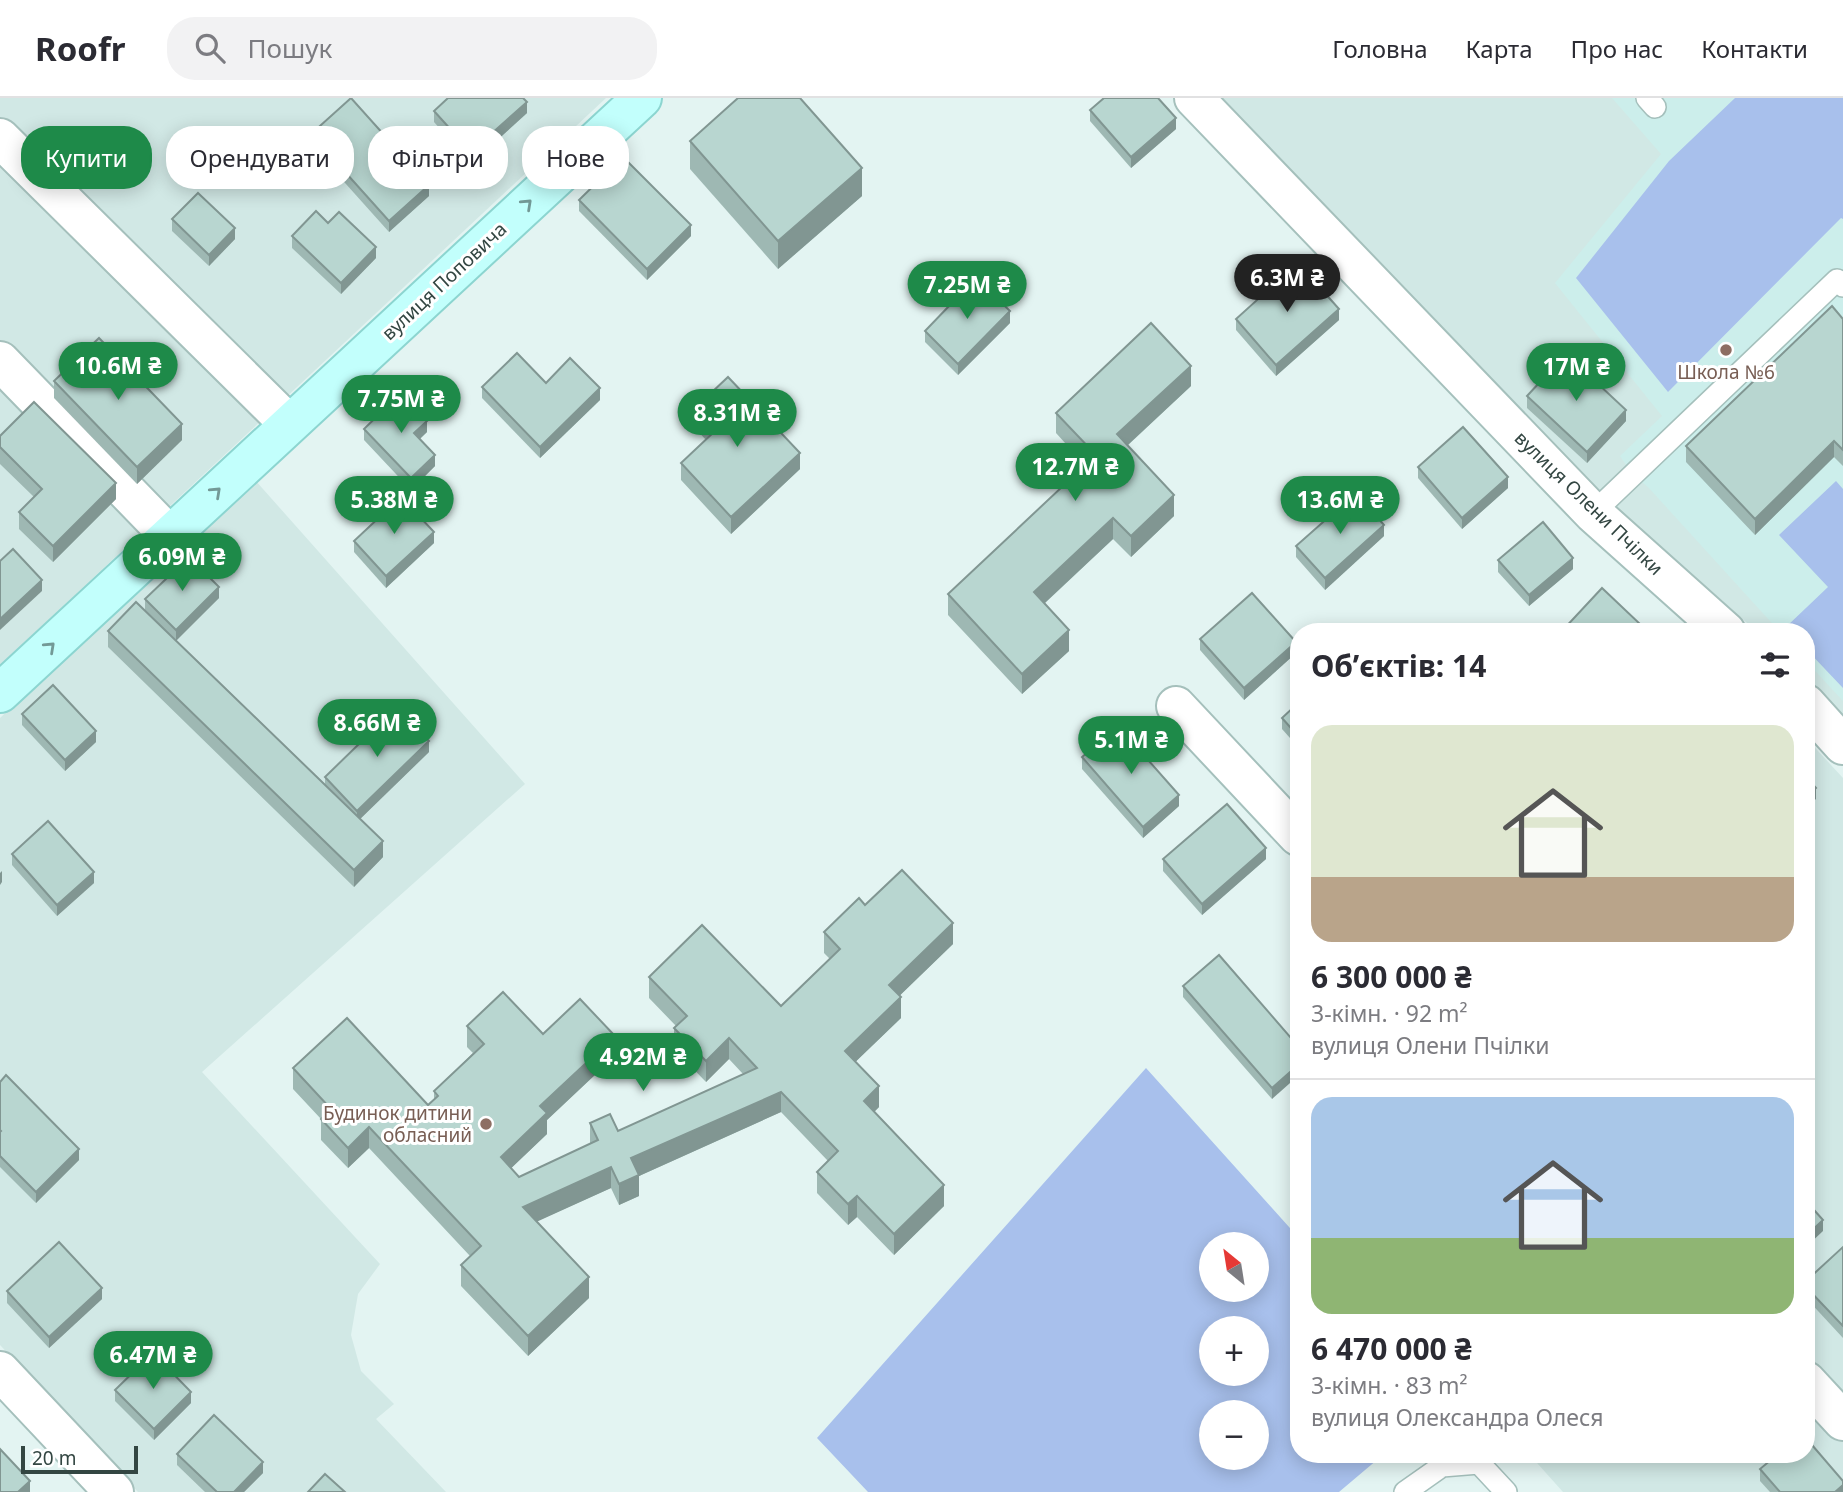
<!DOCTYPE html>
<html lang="uk">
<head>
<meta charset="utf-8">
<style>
  body { margin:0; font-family:"Noto Sans",sans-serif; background:#f2f2f3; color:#2b2b33; height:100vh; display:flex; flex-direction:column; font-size:26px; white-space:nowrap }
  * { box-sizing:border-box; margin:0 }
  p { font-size:23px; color:#7c7c81 }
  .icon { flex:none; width:38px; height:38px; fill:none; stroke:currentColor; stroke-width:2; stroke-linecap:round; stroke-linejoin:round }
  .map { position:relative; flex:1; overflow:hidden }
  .panel { position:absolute; left:1290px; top:525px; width:525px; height:840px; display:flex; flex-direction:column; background:#fff; border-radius:28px; box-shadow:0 4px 18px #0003 }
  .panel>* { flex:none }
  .top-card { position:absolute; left:21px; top:28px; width:665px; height:63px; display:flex; gap:14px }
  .needle { width:46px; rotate:330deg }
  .buttons { position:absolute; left:1199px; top:1134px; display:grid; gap:14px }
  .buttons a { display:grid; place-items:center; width:70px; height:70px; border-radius:50%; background:#fff; box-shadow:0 4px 18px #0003; font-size:35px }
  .scale { position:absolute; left:21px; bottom:18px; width:117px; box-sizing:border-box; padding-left:7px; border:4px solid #334642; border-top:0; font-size:19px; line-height:24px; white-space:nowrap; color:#334642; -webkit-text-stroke:5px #fff; paint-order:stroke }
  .price { position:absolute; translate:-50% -60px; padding:0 16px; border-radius:24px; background:#1e8a49; color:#fff; font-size:23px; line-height:46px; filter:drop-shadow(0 2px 4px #0008) }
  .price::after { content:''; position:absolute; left:50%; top:42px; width:21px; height:16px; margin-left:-10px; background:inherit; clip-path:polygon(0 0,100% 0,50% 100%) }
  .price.current { background:#222; color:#fff }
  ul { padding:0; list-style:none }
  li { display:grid; align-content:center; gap:14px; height:371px; padding:0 21px }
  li+li { border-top:2px solid #e1e1e2 }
  li span { display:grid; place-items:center; height:217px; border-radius:21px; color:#555 }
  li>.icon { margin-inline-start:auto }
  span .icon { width:126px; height:126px; fill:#fffc; stroke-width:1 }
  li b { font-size:30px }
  h2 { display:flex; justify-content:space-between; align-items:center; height:84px; padding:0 21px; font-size:30px }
  .pill { padding:0 24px; border-radius:28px; background:#fff; box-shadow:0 4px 18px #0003; font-size:24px; line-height:63px }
  .pill.current { background:#1e8a49; color:#fff }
  header { display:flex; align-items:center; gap:42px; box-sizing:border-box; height:98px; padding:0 35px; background:#fff; border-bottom:2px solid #e1e1e2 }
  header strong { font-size:33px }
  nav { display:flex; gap:38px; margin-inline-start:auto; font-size:24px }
  .search { width:490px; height:63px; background:#f2f2f3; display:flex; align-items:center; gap:18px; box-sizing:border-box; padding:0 24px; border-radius:28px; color:#7c7c81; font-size:26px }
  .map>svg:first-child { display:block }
  .residential { fill:#d1e8e5 }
  .education { fill:#cceeeb }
  .green { fill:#a8c0ec; fill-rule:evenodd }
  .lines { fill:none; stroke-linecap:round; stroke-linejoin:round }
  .lane-casing { stroke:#a5c0bc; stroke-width:24 }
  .street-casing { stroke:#a5c0bc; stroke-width:42 }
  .secondary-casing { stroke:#8cd5d0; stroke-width:42 }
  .lane { stroke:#fff; stroke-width:21 }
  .street { stroke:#fff; stroke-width:38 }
  .secondary { stroke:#c2fffc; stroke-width:38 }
  .wall { fill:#9eb8b3 }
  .shaded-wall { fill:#819692 }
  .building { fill:#b8d6d0; stroke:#819692; stroke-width:2 }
  .oneway { stroke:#739996 }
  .education-dot { fill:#8d6e63; stroke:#fff; stroke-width:2.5 }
  .labels { text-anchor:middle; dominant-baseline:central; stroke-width:6; stroke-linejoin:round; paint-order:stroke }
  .street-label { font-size:19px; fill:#334642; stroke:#fff }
  .education-label { font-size:19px; fill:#785e54; stroke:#fff }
</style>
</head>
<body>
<header>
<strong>Roofr</strong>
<div class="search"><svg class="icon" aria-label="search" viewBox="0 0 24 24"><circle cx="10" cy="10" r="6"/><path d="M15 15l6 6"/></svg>Пошук</div>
<nav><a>Головна</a><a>Карта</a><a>Про нас</a><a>Контакти</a></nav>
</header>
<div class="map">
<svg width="1843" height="1394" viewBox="0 0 1843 1394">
  <rect width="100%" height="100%" fill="#e3f4f2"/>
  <!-- residential -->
  <g class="residential">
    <polygon points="0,0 606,0 0,567"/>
    <polygon points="1212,0 1843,0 1843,628 1806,589 1806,534 1757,534 1715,496 1566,376"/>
    <polygon points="255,382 525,686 202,974 380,1166 358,1196 351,1237 361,1273 394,1306 376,1321 446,1394 138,1394 0,1247 0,620"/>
    <polygon points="1806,640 1843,680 1843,1394 1563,1394 1529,1356 1806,1356"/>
  </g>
  <!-- education -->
  <polygon class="education" points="1612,0 1843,0 1843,603 1806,563 1806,534 1780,534 1648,389 1633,377 1620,358 1662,318 1555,185 1661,56"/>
  <!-- green -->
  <g class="green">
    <polygon points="1735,0 1843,0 1843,121 1841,120 1668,294 1576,180 1669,63"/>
    <polygon points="1836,383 1843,391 1843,590 1806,551 1806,534 1790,534 1786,529 1828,489 1779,437"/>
    <path d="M 1146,970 L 1298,1139 L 1298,1356 L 1384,1356 L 1339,1394 L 868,1394 L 817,1340 ZM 1256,1146 L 1256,1192 L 1211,1192 L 1211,1146 ZM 1211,1230 L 1256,1230 L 1256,1276 L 1211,1276 ZM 1211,1314 L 1256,1314 L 1256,1360 L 1211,1360 Z"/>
  </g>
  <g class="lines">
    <defs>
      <g id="lane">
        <polyline points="1647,0 1655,9"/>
        <polyline points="1593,415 1837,182 1843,188"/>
        <polyline points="1405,1394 1442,1368 1479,1365 1506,1394"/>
      </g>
      <g id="street">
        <polyline points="1194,0 1593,415 1726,534"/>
        <polyline points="0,40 289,326"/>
        <polyline points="0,263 169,437"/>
        <polyline points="1806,606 1843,647"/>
        <polyline points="1176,608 1298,738"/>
        <polyline points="0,1273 114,1394"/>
        <polyline points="1806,1283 1843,1323"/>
      </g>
      <polyline id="secondary" points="0,595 642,0"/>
    </defs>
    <!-- lane casing -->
    <use href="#lane" class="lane-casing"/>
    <!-- street casing -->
    <use href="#street" class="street-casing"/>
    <!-- secondary casing -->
    <use href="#secondary" class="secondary-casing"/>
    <!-- lane -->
    <use href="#lane" class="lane"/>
    <!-- street -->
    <use href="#street" class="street"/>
    <!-- secondary -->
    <use href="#secondary" class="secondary"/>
  </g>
  <!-- wall -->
  <g class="wall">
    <polygon points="1090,12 1176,31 1131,70 1090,23"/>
    <polygon points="434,13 527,15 471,66 434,24"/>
    <polygon points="311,36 429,98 389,134 311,47"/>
    <polygon points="690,43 862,98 778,171 690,71"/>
    <polygon points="579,102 691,138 647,182 579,113"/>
    <polygon points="172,121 235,141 209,168 172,133"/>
    <polygon points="292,138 376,160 341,196 292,150"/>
    <polygon points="1236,221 1339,222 1276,278 1236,232"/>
    <polygon points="1843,221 1843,368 1834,359 1755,437 1686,364 1686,348"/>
    <polygon points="1010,225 958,277 925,244 925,233"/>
    <polygon points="54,283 182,342 137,386 54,300"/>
    <polygon points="546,285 600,302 540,360 482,300 482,289"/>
    <polygon points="1191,288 1127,348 1174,418 1131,459 1113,441 1044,506 1069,553 1022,596 948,517 948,496 1085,367 1056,335 1056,315"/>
    <polygon points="1527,298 1626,323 1587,365 1527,310"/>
    <polygon points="693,312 800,371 731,436 681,382 681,365 706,342 693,328"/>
    <polygon points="364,331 427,334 420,341 435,368 411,392 364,342"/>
    <polygon points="0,338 116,401 53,464 19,431 19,414 34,399 0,366"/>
    <polygon points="1418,369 1508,390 1462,431 1418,380"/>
    <polygon points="1384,438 1325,492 1296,459 1296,448"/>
    <polygon points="354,443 434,445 386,490 354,454"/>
    <polygon points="1498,462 1573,471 1529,508 1498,474"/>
    <polygon points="219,500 176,542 325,686 325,679 429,654 360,721 383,759 354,789 108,549 108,533 145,513 145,501"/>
    <polygon points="1200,541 1296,555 1244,602 1200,552"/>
    <polygon points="1298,605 1298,649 1282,631 1282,620"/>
    <polygon points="22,616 96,644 65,673 22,627"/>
    <polygon points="1082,659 1179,708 1143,740 1082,671"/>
    <polygon points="12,756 94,785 57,818 12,767"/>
    <polygon points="1163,761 1266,761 1202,817 1163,773"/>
    <polygon points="865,807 953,846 899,898 901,920 855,964 879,1009 874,1014 944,1108 894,1157 857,1119 848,1127 817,1095 817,1074 828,1063 781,1014 639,1078 639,1098 619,1107 611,1090 537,1123 589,1200 528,1258 461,1188 461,1167 470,1158 369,1050 348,1070 321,1042 321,1021 293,991 293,970 428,1007 434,1002 434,993 473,955 467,949 467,928 543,936 615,958 547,1022 547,1036 511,1070 519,1079 590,1046 590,1025 618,1033 743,976 729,961 706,984 674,951 674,930 676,928 649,900 649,879 781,908 830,861 824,855 824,834"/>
    <polygon points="1183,888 1298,948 1272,1001 1183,899"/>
    <polygon points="0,984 79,1062 36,1105 0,1069"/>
    <polygon points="1843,1149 1843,1240 1806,1200 1806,1183"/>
    <polygon points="7,1193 102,1201 49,1250 7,1205"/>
    <polygon points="115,1292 191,1305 154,1342 115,1303"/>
    <polygon points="177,1356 263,1375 244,1394 205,1394 177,1367"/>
    <polygon points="1760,1371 1843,1394 1770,1394 1760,1383"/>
  </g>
  <!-- shaded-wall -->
  <g class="shaded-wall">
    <polygon points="527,4 527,15 471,66 471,54"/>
    <polygon points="1176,20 1176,31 1131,70 1131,59"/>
    <polygon points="862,70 862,98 778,171 778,143"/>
    <polygon points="429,87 429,98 389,134 389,123"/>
    <polygon points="691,127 691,138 647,182 647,171"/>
    <polygon points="235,130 235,141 209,168 209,157"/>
    <polygon points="376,149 376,160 341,196 341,185"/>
    <polygon points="1339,211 1339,222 1276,278 1276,267"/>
    <polygon points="1010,213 1010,225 958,277 958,266"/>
    <polygon points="1191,268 1191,288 1117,357 1117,336"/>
    <polygon points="600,290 600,302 540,360 540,349"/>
    <polygon points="1626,312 1626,323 1587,365 1587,354"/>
    <polygon points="427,323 427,334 414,346 414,335"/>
    <polygon points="182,326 182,342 137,386 137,369"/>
    <polygon points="1834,343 1834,359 1755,437 1755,421"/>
    <polygon points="800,355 800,371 731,436 731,419"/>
    <polygon points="435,357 435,368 411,392 411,380"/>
    <polygon points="1508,379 1508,390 1462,431 1462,420"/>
    <polygon points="116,385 116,401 53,464 53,448"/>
    <polygon points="1174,397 1174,418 1131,459 1131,438"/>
    <polygon points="1113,420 1113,441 1034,515 1034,494"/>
    <polygon points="1384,427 1384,438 1325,492 1325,480"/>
    <polygon points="434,434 434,445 386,490 386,478"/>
    <polygon points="1573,460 1573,471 1529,508 1529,497"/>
    <polygon points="42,482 42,493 0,532 0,521"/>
    <polygon points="219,489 219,500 176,543 176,532"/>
    <polygon points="1640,526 1640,534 1633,534"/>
    <polygon points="1069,532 1069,553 1022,596 1022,576"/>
    <polygon points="1296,544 1296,555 1244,602 1244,590"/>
    <polygon points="96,633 96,644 65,673 65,662"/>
    <polygon points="429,643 429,654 357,724 357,713"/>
    <polygon points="1816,690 1816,701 1806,710 1806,699"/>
    <polygon points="1179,697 1179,708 1143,740 1143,729"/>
    <polygon points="383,743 383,759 354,789 354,772"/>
    <polygon points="1266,750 1266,761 1202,817 1202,806"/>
    <polygon points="2,773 2,784 0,787 0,775"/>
    <polygon points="94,774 94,785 57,818 57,807"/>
    <polygon points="953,825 953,846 889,908 889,887"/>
    <polygon points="901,899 901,920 845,974 845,953"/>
    <polygon points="615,938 615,958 547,1022 547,1036 501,1080 501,1059 540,1008"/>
    <polygon points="729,940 729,961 706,984 706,963"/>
    <polygon points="1298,967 1298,978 1272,1001 1272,990"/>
    <polygon points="879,988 879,1009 864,1024 864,1003"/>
    <polygon points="781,994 781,1014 639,1078 639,1098 619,1107 619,1086 631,1060"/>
    <polygon points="369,1029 369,1050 348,1070 348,1050"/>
    <polygon points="79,1051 79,1062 36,1105 36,1094"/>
    <polygon points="611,1069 611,1090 523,1130 523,1109"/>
    <polygon points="944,1087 944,1108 894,1157 894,1136"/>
    <polygon points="857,1098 857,1119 848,1127 848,1106"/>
    <polygon points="1823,1122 1823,1133 1806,1149 1806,1138"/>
    <polygon points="589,1179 589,1200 528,1258 528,1238"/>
    <polygon points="102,1190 102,1201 49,1250 49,1239"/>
    <polygon points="191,1294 191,1305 154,1342 154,1331"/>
    <polygon points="263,1364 263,1375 244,1394 234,1394"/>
    <polygon points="30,1383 30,1394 18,1394"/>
    <polygon points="1843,1387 1843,1394 1835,1394"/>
  </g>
  <!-- building -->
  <g class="building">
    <polygon points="351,0 429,87 389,123 311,36"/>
    <polygon points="448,0 523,0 527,4 471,54 434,13"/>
    <polygon points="738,0 800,0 862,70 778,143 690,43"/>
    <polygon points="1104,0 1158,0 1176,20 1131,59 1090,12"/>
    <polygon points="623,59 691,127 647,171 579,102"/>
    <polygon points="198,95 235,130 209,157 172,121"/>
    <polygon points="316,113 328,125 339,114 376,149 341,185 292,138"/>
    <polygon points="1298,165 1339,211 1276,267 1236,221"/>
    <polygon points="976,180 1010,213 958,266 925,233"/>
    <polygon points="1832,208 1843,221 1843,352 1834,343 1755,421 1686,348"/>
    <polygon points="1151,225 1191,268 1117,336 1174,397 1131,438 1113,420 1034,494 1069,532 1022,576 948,496 1096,357 1056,315"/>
    <polygon points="99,240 182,326 137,369 54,283"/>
    <polygon points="517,255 546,285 570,260 600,290 540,349 482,289"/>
    <polygon points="1566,256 1626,312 1587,354 1527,298"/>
    <polygon points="728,279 800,355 731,419 681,365 714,334 693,312"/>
    <polygon points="401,295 427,323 414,335 435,357 411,380 364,331"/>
    <polygon points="34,304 116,385 53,448 19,414 42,391 0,349 0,338"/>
    <polygon points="1463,329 1508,379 1462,420 1418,369"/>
    <polygon points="1356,395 1384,427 1325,480 1296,448"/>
    <polygon points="401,399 434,434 386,478 354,443"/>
    <polygon points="1543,424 1573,460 1529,497 1498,462"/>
    <polygon points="13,451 42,482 0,521 0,463"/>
    <polygon points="189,459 219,489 176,532 145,501"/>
    <polygon points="1602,490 1640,526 1633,534 1561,534"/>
    <polygon points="1252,495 1296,544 1244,590 1200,541"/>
    <polygon points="136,504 383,743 354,772 108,533"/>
    <polygon points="53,587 96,633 65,662 22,616"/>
    <polygon points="1298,605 1298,638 1282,620"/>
    <polygon points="397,609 429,643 357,713 325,679"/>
    <polygon points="1118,628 1179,697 1143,729 1082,659"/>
    <polygon points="1806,679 1816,690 1806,699"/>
    <polygon points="1227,706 1266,750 1202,806 1163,761"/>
    <polygon points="48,723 94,774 57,807 12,756"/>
    <polygon points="902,772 953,825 889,887 901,899 845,953 879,988 864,1003 944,1087 894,1136 857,1098 848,1106 817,1074 838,1053 781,994 631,1060 639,1077 619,1086 611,1069 523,1109 589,1179 528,1238 461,1167 481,1148 369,1029 348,1050 321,1021 331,1011 293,970 347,920 428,1007 438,998 434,993 484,946 467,928 503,894 543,936 580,901 615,938 540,1008 547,1015 501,1059 519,1079 598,1042 590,1025 610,1016 618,1033 757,970 729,940 706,963 674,930 687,918 649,879 702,827 781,908 840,851 824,834 859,800 865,807"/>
    <polygon points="1219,857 1298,948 1298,967 1272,990 1183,888"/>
    <polygon points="6,977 79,1051 36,1094 0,1058 0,1034 1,1033 0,1032 0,984"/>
    <polygon points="1806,1103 1823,1122 1806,1138"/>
    <polygon points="59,1144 102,1190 49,1239 7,1193"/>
    <polygon points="1843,1149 1843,1228 1806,1189 1806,1183"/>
    <polygon points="153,1255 191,1294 154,1331 115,1292"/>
    <polygon points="214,1317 263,1364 234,1394 217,1394 177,1356"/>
    <polygon points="1806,1340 1843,1383 1843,1387 1835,1394 1780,1394 1760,1371 1778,1356 1806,1356"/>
    <polygon points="0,1351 30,1383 18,1394 0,1394"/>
    <polygon points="325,1376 345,1394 308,1394"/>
  </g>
  <!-- one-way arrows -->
  <defs><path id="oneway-chevron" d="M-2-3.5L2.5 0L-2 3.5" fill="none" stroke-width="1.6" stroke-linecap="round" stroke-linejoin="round" transform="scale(1.75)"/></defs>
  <g class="oneway">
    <use href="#oneway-chevron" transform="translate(527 106) rotate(-43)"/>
    <use href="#oneway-chevron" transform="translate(216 394) rotate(-43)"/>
    <use href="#oneway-chevron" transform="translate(50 549) rotate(-43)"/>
  </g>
  <!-- markers -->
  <g class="education-dot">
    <circle cx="1726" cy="252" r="7"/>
    <circle cx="486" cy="1026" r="7"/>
  </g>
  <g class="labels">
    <!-- street labels -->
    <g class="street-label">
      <text transform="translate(444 183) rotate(-43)">вулиця Поповича</text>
      <text transform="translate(1589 405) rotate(44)">вулиця Олени Пчілки</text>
    </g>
    <!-- education labels -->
    <g class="education-label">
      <text x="1726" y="274">Школа №6</text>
      <text x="472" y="1015" text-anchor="end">Будинок дитини<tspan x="472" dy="22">обласний</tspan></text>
    </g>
  </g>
</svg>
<div class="buttons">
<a><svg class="needle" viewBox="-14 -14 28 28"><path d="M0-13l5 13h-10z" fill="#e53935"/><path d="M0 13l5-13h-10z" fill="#7c7c81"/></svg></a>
<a>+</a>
<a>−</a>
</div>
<div class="scale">20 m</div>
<b class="price current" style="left:1287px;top:216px">6.3M ₴</b>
<b class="price" style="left:967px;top:223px">7.25M ₴</b>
<b class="price" style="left:118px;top:304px">10.6M ₴</b>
<b class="price" style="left:1576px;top:305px">17M ₴</b>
<b class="price" style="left:401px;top:337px">7.75M ₴</b>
<b class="price" style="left:737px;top:351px">8.31M ₴</b>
<b class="price" style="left:1075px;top:405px">12.7M ₴</b>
<b class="price" style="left:394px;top:438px">5.38M ₴</b>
<b class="price" style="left:1340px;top:438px">13.6M ₴</b>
<b class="price" style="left:182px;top:495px">6.09M ₴</b>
<b class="price" style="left:377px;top:661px">8.66M ₴</b>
<b class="price" style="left:1131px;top:678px">5.1M ₴</b>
<b class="price" style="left:643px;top:995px">4.92M ₴</b>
<b class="price" style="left:153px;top:1293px">6.47M ₴</b>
<div class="top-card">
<a class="pill current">Купити</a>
<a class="pill">Орендувати</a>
<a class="pill">Фільтри</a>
<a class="pill">Нове</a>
</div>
<section class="panel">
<h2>Об’єктів: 14<svg class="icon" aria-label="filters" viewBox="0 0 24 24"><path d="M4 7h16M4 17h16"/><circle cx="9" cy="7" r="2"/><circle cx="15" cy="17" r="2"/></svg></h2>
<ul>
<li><span style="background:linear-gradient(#dfe7d0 70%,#b9a48a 0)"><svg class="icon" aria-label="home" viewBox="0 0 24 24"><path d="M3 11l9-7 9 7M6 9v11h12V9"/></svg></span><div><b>6 300 000 ₴</b><p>3-кімн. · 92 m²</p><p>вулиця Олени Пчілки</p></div></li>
<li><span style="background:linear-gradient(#a9c7e8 65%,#8fb573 0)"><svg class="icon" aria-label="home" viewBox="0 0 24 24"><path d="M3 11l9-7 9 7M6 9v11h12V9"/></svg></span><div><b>6 470 000 ₴</b><p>3-кімн. · 83 m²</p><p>вулиця Олександра Олеся</p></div></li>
</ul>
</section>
</div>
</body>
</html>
